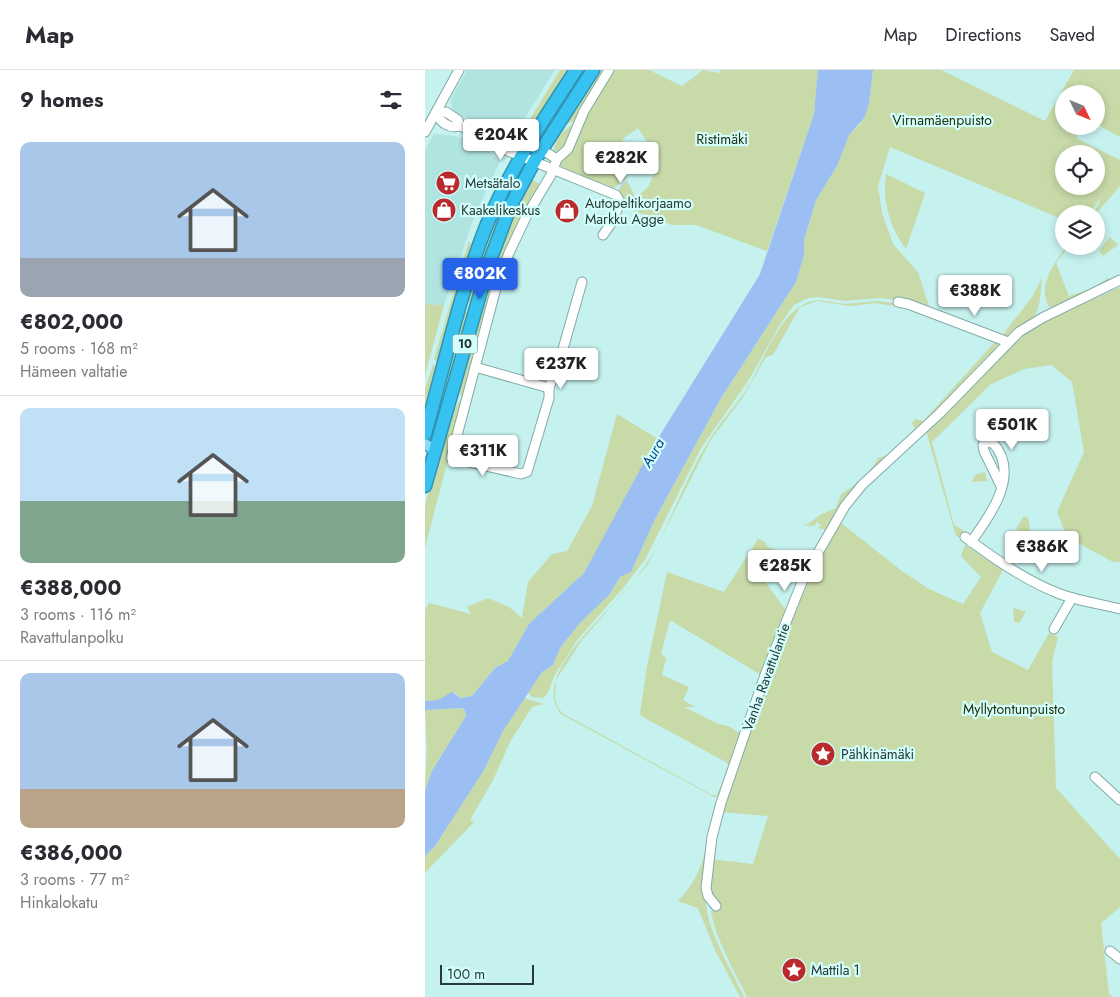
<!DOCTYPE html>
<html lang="en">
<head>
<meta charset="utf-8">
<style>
  body { margin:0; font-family:Jost,sans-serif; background:#f7f7f7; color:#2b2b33; height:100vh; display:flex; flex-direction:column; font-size:19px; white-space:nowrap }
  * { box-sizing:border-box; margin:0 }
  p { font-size:16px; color:#7c7c81 }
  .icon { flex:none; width:28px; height:28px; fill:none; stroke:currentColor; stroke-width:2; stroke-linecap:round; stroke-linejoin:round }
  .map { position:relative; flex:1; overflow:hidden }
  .side { display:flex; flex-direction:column; background:#fff; width:425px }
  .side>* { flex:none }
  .needle { width:32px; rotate:133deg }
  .controls { position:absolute; left:630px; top:15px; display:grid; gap:10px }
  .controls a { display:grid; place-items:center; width:50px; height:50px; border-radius:50%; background:#fff; box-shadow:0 2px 8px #0003; font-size:25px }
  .scale { position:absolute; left:15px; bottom:12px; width:94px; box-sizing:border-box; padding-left:5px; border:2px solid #273938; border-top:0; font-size:14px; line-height:18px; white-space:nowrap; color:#273938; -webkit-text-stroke:4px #d2fefc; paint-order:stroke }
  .price { position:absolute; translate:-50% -42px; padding:0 11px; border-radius:5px; background:#fff; color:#222; font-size:16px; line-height:32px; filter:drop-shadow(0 1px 2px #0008) }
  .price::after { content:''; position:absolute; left:50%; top:30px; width:15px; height:11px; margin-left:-8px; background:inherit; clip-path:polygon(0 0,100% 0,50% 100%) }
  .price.active { background:#2563eb; color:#fff }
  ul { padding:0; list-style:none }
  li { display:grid; align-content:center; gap:10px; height:265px; padding:0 20px }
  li+li { border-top:1px solid #e1e1e2 }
  li span { display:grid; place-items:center; height:155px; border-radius:10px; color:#555 }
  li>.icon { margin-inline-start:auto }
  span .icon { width:90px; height:90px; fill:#fffc; stroke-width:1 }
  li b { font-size:21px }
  h2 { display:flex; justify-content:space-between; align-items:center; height:60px; padding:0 20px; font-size:21px }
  header { display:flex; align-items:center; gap:30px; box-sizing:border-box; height:70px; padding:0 25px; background:#fff; border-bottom:1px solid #e1e1e2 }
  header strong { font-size:24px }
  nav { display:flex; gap:28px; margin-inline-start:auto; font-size:18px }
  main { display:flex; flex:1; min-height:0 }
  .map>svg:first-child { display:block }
  .built { fill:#b0e4e1 }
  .green { fill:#c7daa8; fill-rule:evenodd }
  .water { fill:#9bbef3 }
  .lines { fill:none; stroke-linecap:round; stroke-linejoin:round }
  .minor-casing { stroke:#81aba8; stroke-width:11 }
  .major-casing { stroke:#3193b0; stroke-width:12 }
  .highway-casing { stroke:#3193b0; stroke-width:15 }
  .minor { stroke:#fff; stroke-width:9 }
  .major { stroke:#86dbf7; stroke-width:10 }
  .highway { stroke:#36c3f1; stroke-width:12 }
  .labels { text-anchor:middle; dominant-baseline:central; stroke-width:4.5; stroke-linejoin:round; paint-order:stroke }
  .shield { fill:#d2fefc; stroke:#5a7473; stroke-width:1 }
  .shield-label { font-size:12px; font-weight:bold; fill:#273938 }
  .park-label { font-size:14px; fill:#25300f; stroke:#d2fefc }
  .poi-label { font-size:14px; fill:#273938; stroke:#d2fefc; text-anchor:start }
  .street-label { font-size:14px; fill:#273938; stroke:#d2fefc }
  .water-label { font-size:15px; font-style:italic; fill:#114692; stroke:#d2fefc }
</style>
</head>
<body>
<header>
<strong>Map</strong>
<nav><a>Map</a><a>Directions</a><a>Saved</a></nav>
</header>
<main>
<section class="side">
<h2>9 homes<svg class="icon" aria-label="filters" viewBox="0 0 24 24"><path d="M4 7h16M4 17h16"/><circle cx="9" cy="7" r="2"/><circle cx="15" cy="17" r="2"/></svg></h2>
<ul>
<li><span style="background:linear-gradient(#a9c7e8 75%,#9aa5b1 0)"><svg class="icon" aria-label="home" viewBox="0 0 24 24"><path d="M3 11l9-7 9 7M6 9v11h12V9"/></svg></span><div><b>€802,000</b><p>5 rooms · 168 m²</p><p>Hämeen valtatie</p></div></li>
<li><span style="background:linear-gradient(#bfe0f5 60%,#7fa58c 0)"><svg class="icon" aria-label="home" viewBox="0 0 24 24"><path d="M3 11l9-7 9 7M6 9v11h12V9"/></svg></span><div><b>€388,000</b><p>3 rooms · 116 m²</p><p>Ravattulanpolku</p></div></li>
<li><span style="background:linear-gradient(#a9c7e8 75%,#b9a48a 0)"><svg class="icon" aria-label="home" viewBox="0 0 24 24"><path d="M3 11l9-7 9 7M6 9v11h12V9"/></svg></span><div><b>€386,000</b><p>3 rooms · 77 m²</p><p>Hinkalokatu</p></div></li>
</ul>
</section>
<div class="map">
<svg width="695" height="927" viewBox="0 0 695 927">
  <rect width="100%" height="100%" fill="#c5f1ee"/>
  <!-- built -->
  <g class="built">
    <polygon points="42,0 130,0 89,65 54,55 31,44 27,38 26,29"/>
    <polygon points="9,64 29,66 44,71 62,80 75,91 47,153 19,235 0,234 0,80"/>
  </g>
  <!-- green -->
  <g class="green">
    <polygon points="135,0 146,0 103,67 93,69"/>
    <polygon points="173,0 182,0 152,50 141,54 146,44"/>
    <polygon points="186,0 224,0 257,16 278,0 295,3 296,0 393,0 389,44 342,181 271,155 247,155 196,136 191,122 202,111 211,128 223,117 235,92 213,58 200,67 190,83 201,108 186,120 136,98 135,92 142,86 160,44"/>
    <path d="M 448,0 L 516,0 L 620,51 L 649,0 L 695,0 L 695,67 L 671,54 L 671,24 L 639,24 L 639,56 L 657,56 L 651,68 L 695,90 L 695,116 L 671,144 L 668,144 L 677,127 L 663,144 L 639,144 L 639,150 L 465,77 L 453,116 L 457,143 L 468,174 L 493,202 L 505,239 L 483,231 L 454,228 L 419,231 L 394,227 L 383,228 L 369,235 L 356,253 L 323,311 L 276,378 L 221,488 L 198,518 L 153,569 L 129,606 L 123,623 L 118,628 L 107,627 L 103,622 L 117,602 L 128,595 L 135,578 L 154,554 L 184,525 L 195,507 L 206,502 L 230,449 L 296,328 L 371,212 L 379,185 L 379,170 L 391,130 L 412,96 L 424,65 L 435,54 L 444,34 ZM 639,84 L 671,84 L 671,116 L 639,116 Z"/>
    <path d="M 151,53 L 140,78 L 133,83 L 129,80 C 130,68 140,58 151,53 Z"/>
    <polygon points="92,102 94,103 78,136 45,233 42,231 58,179"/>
    <path d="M 461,104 L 500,123 L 481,179 C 465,158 457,131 461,104 Z"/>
    <polygon points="106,109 116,115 99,145 39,328 35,326 35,313 80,158"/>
    <polygon points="685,167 693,175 678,186 674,181"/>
    <polygon points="44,171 48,178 12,292 9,289"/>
    <path d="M 642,176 L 644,176 L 631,193 L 644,226 L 670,217 L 683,208 L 686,213 L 631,239 L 625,238 C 611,218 629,193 642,176 Z"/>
    <path d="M 617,208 C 613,248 616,243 583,268 L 576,267 L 607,227 Z"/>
    <polygon points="695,217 695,492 688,492 642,467 632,442 659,382 647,312 626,295 599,299 566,314 507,372 529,455 541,462 535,468 531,466 501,361 504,356 509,356 508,352 583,276 610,255"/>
    <path d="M 393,230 L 420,234 L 452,231 L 478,234 L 575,272 L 577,274 L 502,350 L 500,349 L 569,273 L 569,271 L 476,237 L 450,233 L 425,236 L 392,231 L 375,237 L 348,285 L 341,287 L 318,327 L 285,371 L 223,494 L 157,570 L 131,610 L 130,628 L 132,636 L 137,643 L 287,725 L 292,725 L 304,696 L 301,692 L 216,646 L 215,643 L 222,597 L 242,502 L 299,522 L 333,469 L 340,472 L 343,477 L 356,482 L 339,510 L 362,542 L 336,605 L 245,550 L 236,584 L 241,588 L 237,605 L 264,617 L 258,630 L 270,637 L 259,637 L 293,654 L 303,656 L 315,663 L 319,661 L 298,723 L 289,727 L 136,644 C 107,610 171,553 193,529 C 206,514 222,495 231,478 C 247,446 262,407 282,374 C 292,356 308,339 319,323 C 338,296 355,233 393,230 Z"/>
    <polygon points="0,234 19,235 0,305"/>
    <polygon points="41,242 44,245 10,364 4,372 38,244"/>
    <polygon points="8,295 12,296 0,339 0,319"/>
    <polygon points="34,331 37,335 0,478 0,435 23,353"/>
    <polygon points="192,344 233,369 159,503 104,554 83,591 70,598 47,626 36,628 29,622 13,630 0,631 0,540 4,533 46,544 42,537 63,528 84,537 97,548 103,512 127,484 142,481 167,436"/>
    <path d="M 490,349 L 499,351 L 499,354 L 402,460 L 393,458 L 396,455 L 392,452 L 389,456 L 377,455 L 383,454 L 395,445 L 411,438 L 416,424 C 432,415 444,404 453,388 L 462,385 L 490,360 L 487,353 Z"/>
    <polygon points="560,402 562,411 547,412 550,405"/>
    <polygon points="599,446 603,448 607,470 605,471 591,459"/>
    <path d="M 416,453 L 477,501 L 504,519 L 538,534 L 556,507 L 536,486 L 540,475 L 578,500 L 555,543 L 567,582 L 603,600 L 624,563 L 633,567 L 627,592 L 631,718 L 695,789 L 695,837 L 676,853 L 684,924 L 688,927 L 322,927 C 309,899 291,871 286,841 L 292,841 L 296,836 L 293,830 L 285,824 L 285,789 L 328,794 L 343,746 L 296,742 C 329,644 359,544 412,454 Z"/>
    <polygon points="590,538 601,542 594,553 589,552 588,540"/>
    <polygon points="99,628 119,634 107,637 85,672 68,710 45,750 49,752 0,803 0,786 10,776 59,700 78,661"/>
    <polygon points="37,638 40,641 41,646 7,701 0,720 2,679 0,640"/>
    <path d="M 290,735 L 293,736 C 288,770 275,818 284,850 C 292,877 307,902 319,927 L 315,927 L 290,880 L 273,838 L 253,831 C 282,801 281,773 290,735 Z"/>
  </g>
  <!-- water -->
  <polygon class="water" points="393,0 448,0 444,34 439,48 424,65 412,96 391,130 379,170 379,185 371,212 296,328 230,449 206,502 195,507 184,525 154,554 135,578 128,595 117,602 78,661 59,700 10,776 0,786 0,720 7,701 41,646 40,641 37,638 0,640 0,631 13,630 27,622 36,628 47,626 70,598 83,591 104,554 159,503 224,383 335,204 389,44"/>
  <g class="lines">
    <defs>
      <g id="minor">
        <path d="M 35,56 C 24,59 16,53 11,43 L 21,42 L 33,50 L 35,56 L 74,71 L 83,70 L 117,80 L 132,89"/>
        <polyline points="0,62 34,0"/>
        <polyline points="74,71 83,81 191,125 195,132 187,152 178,165"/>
        <polyline points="157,212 136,286 124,318 124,328 102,402 96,404 26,388 71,218 84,183 102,145 126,105 132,89 143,79 159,41 184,0"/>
        <polyline points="473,232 483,234 583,272"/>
        <polyline points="50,297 124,318"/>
        <path d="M 540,467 C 570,489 601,511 635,524 C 654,531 675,534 695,539"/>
        <path d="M 546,472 C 565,446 596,404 568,373 L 561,372 L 558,375 L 559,381 L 576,416"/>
        <polyline points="629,559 647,528"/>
        <polyline points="670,707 695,730"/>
        <polyline points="291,836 283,826 281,818 287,767 296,733 340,605 379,507 420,436 437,415 514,344 594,262 617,248 695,210"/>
        <polyline points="685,881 695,889"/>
      </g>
      <polyline id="major" points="0,374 10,380"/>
      <g id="highway">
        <path d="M 0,364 C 19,296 36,219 62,154 C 85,99 119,49 151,0"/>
        <polyline points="0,416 63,196 85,137 110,90 168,0"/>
      </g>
    </defs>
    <!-- minor casing -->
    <use href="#minor" class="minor-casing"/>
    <!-- major casing -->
    <use href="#major" class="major-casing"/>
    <!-- highway casing -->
    <use href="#highway" class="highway-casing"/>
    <!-- minor -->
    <use href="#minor" class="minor"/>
    <!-- major -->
    <use href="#major" class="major"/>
    <!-- highway -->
    <use href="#highway" class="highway"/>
  </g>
  <!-- icons -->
  <defs>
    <symbol id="supermarket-disc" viewBox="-11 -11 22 22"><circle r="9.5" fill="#ba2a2d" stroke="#d2fefc"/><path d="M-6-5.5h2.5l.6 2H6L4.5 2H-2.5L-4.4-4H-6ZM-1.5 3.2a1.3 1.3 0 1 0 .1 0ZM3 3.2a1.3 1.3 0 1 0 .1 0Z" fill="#fff"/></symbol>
    <symbol id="shop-disc" viewBox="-11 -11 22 22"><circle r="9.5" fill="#ba2a2d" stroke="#d2fefc"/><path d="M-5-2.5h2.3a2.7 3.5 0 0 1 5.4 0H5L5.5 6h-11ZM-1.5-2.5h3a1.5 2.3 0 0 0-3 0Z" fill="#fff"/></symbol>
    <symbol id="sight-disc" viewBox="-11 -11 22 22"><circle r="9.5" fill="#ba2a2d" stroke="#d2fefc"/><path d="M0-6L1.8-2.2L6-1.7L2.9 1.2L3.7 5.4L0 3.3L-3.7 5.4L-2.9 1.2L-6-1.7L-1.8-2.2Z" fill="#fff"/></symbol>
  </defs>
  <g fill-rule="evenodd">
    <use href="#supermarket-disc" x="9" y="99" width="28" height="28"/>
    <use href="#shop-disc" x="5" y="126" width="28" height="28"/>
    <use href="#shop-disc" x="128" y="127" width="28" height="28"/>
    <use href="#sight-disc" x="384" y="670" width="28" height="28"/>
    <use href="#sight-disc" x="355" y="886" width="28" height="28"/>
  </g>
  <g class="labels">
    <!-- shield labels -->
    <rect class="shield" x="27.5" y="264.5" width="25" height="19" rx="4"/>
    <g class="shield-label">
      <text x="40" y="274">10</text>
    </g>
    <!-- park labels -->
    <g class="park-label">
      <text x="517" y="50">Virnamäenpuisto</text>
      <text x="297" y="69">Ristimäki</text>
      <text x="589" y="639">Myllytontunpuisto</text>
    </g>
    <!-- poi labels -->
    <g class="poi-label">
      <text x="40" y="113">Metsätalo</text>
      <text x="160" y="133">Autopeltikorjaamo<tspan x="160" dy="16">Markku Agge</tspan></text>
      <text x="36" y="140">Kaakelikeskus</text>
      <text x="416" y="684">Pähkinämäki</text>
      <text x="386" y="900">Mattila 1</text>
    </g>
    <!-- street labels -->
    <g class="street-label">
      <text transform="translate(341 607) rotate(-70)">Vanha Ravattulantie</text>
    </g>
    <!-- water labels -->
    <g class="water-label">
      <text transform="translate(228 383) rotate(-60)">Aura</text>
    </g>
  </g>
</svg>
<div class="controls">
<a><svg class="needle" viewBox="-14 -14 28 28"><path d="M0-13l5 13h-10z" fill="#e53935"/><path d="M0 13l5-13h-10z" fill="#7c7c81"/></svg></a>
<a><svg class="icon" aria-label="locate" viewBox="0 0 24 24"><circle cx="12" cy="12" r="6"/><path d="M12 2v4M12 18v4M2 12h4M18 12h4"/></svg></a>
<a><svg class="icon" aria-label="layers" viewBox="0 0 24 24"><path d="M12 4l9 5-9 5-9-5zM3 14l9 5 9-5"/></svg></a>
</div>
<div class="scale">100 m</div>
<b class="price" style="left:76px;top:91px">€204K</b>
<b class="price" style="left:196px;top:114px">€282K</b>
<b class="price active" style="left:55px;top:230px">€802K</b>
<b class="price" style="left:550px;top:247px">€388K</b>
<b class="price" style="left:136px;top:320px">€237K</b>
<b class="price" style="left:587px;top:381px">€501K</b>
<b class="price" style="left:58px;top:407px">€311K</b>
<b class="price" style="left:617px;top:503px">€386K</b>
<b class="price" style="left:360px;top:522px">€285K</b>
</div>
</main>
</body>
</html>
